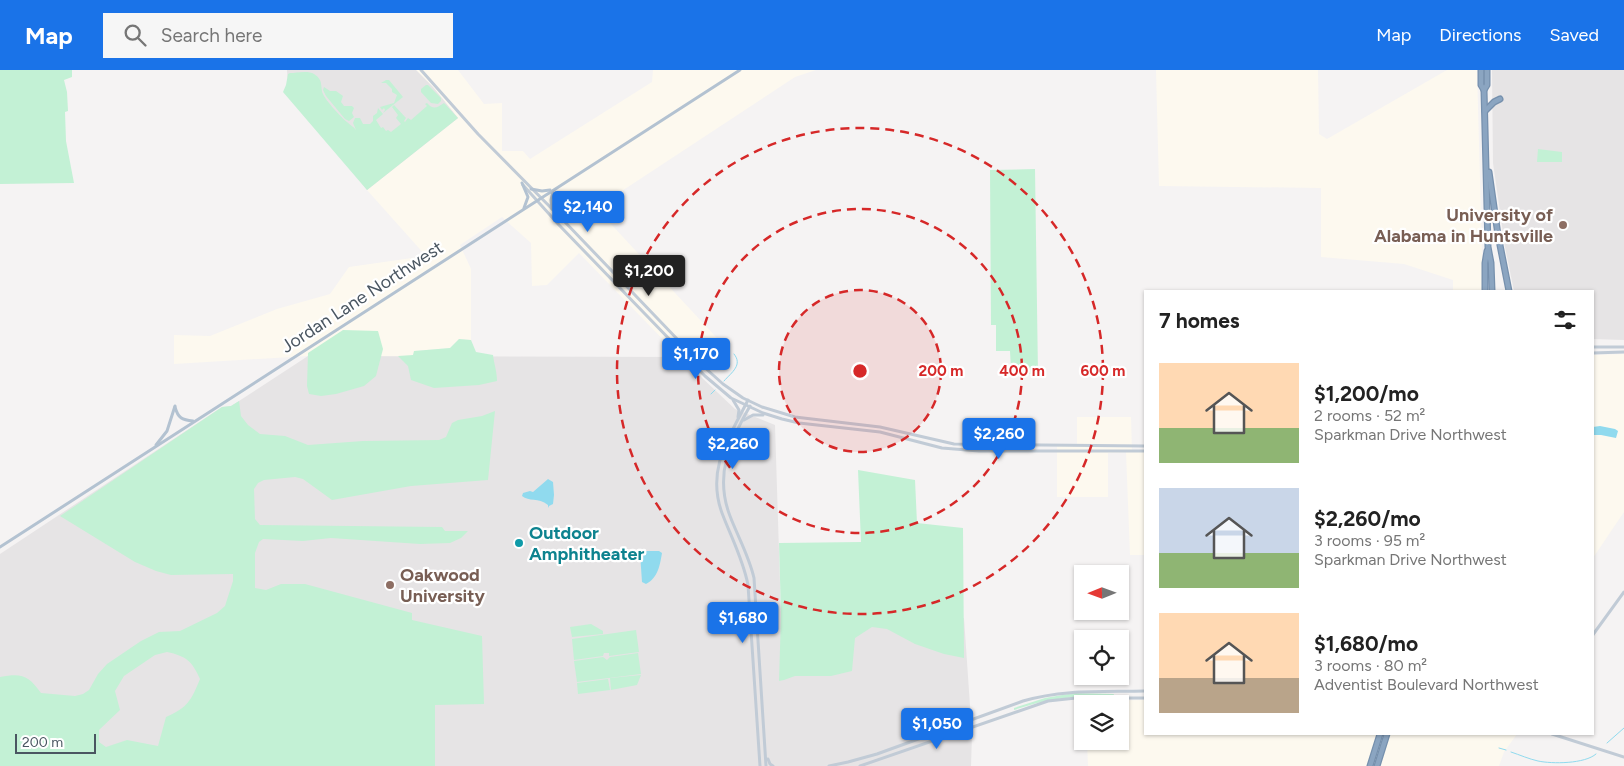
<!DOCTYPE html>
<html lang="en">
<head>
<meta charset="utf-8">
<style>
  body { margin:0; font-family:Figtree,sans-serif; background:#f6f6f6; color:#222; height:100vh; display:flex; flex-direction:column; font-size:19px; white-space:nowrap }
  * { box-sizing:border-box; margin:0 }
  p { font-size:16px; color:#767676 }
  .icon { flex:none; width:28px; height:28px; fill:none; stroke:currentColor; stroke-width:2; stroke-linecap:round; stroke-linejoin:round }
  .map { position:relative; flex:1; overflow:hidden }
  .panel { position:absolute; left:1144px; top:220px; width:450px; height:445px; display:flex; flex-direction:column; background:#fff; border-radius:0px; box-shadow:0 1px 4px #0004 }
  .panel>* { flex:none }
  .needle { width:32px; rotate:269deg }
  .fabs { position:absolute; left:1074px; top:495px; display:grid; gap:10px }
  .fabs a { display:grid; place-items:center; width:55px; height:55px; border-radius:0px; background:#fff; box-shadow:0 1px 4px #0004; font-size:25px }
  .scale { position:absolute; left:15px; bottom:12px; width:81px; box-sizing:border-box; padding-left:5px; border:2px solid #4a5661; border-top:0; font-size:14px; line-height:18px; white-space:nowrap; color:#4a5661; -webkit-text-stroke:4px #fff; paint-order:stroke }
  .price { position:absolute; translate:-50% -42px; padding:0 11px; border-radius:5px; background:#1a73e8; color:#fff; font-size:16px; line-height:32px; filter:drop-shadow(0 1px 2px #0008) }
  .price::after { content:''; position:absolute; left:50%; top:30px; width:15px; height:11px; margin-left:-8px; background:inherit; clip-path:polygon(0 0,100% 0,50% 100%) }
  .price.selected { background:#222; color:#fff }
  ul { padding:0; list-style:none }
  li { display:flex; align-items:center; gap:15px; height:125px; padding:0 15px }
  li span { display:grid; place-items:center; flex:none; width:140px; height:100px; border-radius:0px; color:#555 }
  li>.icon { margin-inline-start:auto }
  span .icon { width:60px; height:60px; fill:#fffc; stroke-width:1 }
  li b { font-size:21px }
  h2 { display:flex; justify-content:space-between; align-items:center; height:60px; padding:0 15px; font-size:21px }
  header { display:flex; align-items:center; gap:30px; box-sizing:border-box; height:70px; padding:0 25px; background:#1a73e8; color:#fff }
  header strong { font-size:24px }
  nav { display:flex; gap:28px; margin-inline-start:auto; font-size:18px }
  .search { width:350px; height:45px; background:#f6f6f6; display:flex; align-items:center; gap:12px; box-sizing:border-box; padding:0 18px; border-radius:0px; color:#767676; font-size:19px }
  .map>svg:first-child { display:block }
  .commercial { fill:#fdf9ef }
  .education { fill:#e6e4e5 }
  .green { fill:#c3f1d5; fill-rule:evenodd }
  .water { fill:#90daee }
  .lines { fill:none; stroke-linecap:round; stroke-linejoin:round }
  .stream { stroke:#90daee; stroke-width:1 }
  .highway-casing { stroke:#7690ad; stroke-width:7 }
  .secondary { stroke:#c1cbd6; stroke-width:3 }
  .primary { stroke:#b3c2d1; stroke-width:3 }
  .highway { stroke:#8ba5c1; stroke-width:4.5 }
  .ring { fill:none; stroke:#d62828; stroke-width:2.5; stroke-dasharray:9 6 }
  .education-dot { fill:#8d6e63; stroke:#fff; stroke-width:2 }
  .culture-dot { fill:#0f9aa8; stroke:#fff; stroke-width:2 }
  .labels { text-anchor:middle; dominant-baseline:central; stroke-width:4.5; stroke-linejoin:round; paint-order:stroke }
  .education-label { font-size:18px; font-weight:bold; fill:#785e54; stroke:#fff; text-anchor:end }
  .street-label { font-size:18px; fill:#4a5661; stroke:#fff }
  .culture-label { font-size:18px; font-weight:bold; fill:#0d838f; stroke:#fff; text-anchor:start }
  .centre { fill:#d62828; stroke:#fff; stroke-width:2.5 }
  .ring-label { font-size:15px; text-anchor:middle; font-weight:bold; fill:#d62828; stroke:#fff; stroke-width:4.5; stroke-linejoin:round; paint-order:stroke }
</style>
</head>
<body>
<header>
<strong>Map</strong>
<div class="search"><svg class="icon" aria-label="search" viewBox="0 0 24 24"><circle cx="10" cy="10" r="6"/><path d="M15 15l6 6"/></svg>Search here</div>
<nav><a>Map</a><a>Directions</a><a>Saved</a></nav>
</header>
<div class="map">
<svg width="1624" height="696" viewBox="0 0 1624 696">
  <rect width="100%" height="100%" fill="#f5f3f3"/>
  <!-- commercial -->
  <g class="commercial">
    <polygon points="416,0 458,0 484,34 502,33 502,81 523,81 530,89 652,12 653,0 816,0 795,7 596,138 729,281 680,287 579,183 547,215 532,216 531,173 502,147 460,175 471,199 471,270 459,269 450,278 415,281 413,285 401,289 308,283 308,286 174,294 174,265 210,266 277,239 330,224 349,197 426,186 367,120 458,48 433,17"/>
    <polygon points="1156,0 1318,0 1319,64 1327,69 1447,0 1477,0 1483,221 1453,221 1453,210 1404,194 1321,187 1321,118 1159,116"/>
    <polygon points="1624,284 1624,442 1593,488 1592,285"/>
    <polygon points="1077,347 1131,347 1132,382 1145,382 1145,485 1130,485 1126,382 1108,383 1108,427 1057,427 1057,374 1077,374"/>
    <polygon points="1145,630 1145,664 1517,664 1504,682 1499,696 1088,696 1087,671 1120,671 1120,634 1087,634 1087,631"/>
  </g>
  <!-- education -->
  <g class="education">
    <polygon points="287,0 416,0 433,17 458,48 367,120 288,15"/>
    <polygon points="1492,0 1624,0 1624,270 1593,269 1592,221 1514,221 1505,177 1493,93"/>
    <polygon points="308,286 680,287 735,339 775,355 781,545 964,548 972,665 971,696 0,696 0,484 222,337 231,336 239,331"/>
  </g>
  <!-- green -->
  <g class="green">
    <polygon points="0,0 72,0 72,7 64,10 67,22 68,41 65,42 66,71 74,113 0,114"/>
    <path d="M 290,3 C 296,3 308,0 314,4 C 324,10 320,17 323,24 C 326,31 341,47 347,52 C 350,55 353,56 356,60 L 353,53 L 355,48 L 360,48 L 363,54 L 370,54 L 373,51 L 373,46 L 377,43 L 378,38 L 383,44 L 376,50 L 381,58 L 383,57 L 386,61 L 388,60 L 391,62 L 401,54 L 396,48 L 398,45 L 392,37 L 394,35 L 406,48 L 404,51 L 405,52 L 408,48 L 411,50 L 427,36 L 425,34 L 427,33 C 433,40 437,38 444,33 L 445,34 L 458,48 L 367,120 L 283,22 L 286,15 L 288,4 Z"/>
    <polygon points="386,10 389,10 403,27 383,43 385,40 384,38 382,40 380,37 394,33 397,25 392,22 392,19 386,13 381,13"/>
    <polygon points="426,15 428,15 441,28 441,31 438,34 431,33 421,22 421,19"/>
    <polygon points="324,17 330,21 336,21 343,26 341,32 344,36 352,36 354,38 352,43 354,47 349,51 345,49 326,26 323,20"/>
    <polygon points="1538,79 1562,82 1562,92 1537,92"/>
    <polygon points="1035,99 1038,304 1025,304 1025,299 1011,300 1010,281 996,281 996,255 991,255 990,100"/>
    <polygon points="343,260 378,261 383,279 376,306 364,316 336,324 321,326 309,324 307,316 308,283"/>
    <path d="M 459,269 L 471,270 L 476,282 L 493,285 C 494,294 497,301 497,311 L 479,315 L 434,318 L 411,310 L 408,296 L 398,286 L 413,285 L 414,281 L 450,278 Z"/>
    <path d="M 239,331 L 241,346 L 248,355 L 260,364 L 285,366 L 308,375 L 363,371 L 439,370 L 446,367 L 452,353 L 458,350 L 482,346 L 495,341 L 488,410 L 411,416 L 332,430 L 303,409 L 295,407 L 264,410 L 258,413 L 254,419 L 255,449 L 260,455 L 442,457 L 445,461 L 468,461 L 461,468 L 450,473 L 420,474 L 331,468 L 303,471 L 263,469 L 259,472 L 255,483 L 255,518 L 266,520 L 281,514 L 305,514 L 412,543 L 412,550 L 482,566 L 484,634 L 435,635 L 435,696 L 0,696 L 0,607 C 22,603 28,605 41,623 L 75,626 L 83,624 L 89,620 L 98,604 L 107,594 L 141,571 L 159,562 L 180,561 L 217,543 L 225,536 L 233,511 L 233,504 L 171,505 L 156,501 L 135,492 L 60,446 L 222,337 L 231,336 ZM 167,582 C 186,586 192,591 200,609 C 191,631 188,637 166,647 L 158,676 L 127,670 L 106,677 L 99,672 L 99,660 L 120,640 L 115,621 L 124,606 L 155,585 Z"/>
    <polygon points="858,400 915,410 917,453 963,458 964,588 944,584 915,574 887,559 872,557 855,568 852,601 831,606 795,606 784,610 779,611 781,545 779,473 861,472"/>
    <polygon points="591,554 603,561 603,564 572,567 570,557"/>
    <polygon points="636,560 639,582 609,586 609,583 604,583 603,586 574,590 572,569"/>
    <polygon points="638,583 641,604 577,612 574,591 603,587 607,590 610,587"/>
    <polygon points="641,605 637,615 611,620 610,608"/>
    <polygon points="608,609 610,620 578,624 577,613"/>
    <path d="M 1074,623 L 1114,624 L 1113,627 C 1074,626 1052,627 1014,640 L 1014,638 L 1045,628 Z"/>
  </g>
  <!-- water -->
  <g class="water">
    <polygon points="1600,356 1615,359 1618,361 1616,368 1601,365 1593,365 1593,357"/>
    <path d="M 548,409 L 553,412 L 554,425 L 553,434 L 549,436 L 548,438 L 548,435 C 538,427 529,432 522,426 L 523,423 L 530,421 L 533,422 Z"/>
    <path d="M 643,481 L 659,481 L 662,483 C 660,495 658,508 646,514 L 642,512 L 640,483 Z"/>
  </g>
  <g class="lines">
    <!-- stream -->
    <g class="stream">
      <path d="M 724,311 C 732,302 743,295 734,284"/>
      <polyline points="711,324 715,320"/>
      <polyline points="1607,673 1624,658"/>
      <polyline points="1499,678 1506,680"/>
      <path d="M 1511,682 C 1520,685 1529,689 1538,691 C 1552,694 1585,694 1596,684"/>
    </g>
    <defs>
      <g id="highway">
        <polyline points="1481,0 1481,15 1484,20 1488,177 1491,193 1492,221"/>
        <polyline points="1484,20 1487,15 1487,0"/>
        <polyline points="1485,41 1494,32 1500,29"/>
        <polyline points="1489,102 1498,165 1509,221"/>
        <polyline points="1485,221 1485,193 1487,181"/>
        <polyline points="1370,696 1380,664"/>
        <polyline points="1377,696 1387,664"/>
      </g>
    </defs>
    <!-- highway casing -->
    <use href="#highway" class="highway-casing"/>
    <!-- secondary -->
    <g class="secondary">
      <polyline points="421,0 478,64 564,151 703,296 723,314 743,328 762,337 795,347 880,357 954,374 1145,376"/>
      <polyline points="523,115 559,155 705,306 731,328 763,343 782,349 799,353 880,362 942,378 979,381 1145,381"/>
      <polyline points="1592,277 1624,277"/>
      <polyline points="1592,283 1624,282"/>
      <polyline points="733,330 739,340 738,347"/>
      <path d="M 748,330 C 729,368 706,399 722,443 C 731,467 743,489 748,515 L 760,696"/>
      <path d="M 750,336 C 730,371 714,405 730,446 C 738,467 749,486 754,508 L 766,696"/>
      <polyline points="744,350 753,345 763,345"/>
      <polyline points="1592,566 1624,522"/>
      <polyline points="1552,664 1624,687"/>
      <polyline points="768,689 770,694 773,696"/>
      <path d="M 829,696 L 848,692 L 877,684 L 1023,631 C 1063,619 1103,622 1145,621"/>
      <polyline points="860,696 1048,631 1076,628 1145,628"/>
    </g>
    <!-- primary -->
    <g class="primary">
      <polyline points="522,113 528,127 524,138"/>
      <polyline points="531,119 542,121 550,120"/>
      <polyline points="552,139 551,130 553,121"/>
      <path d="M 175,337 C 178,348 182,350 193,351"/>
      <polyline points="156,375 167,361 175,336"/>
      <polyline points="0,477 740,0"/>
    </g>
    <!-- highway -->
    <use href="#highway" class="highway"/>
  </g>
  <!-- distance rings -->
  <circle cx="860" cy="301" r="81" fill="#d62828" fill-opacity=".12"/>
  <g class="ring">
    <circle cx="860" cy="301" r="81"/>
    <circle cx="860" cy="301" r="162"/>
    <circle cx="860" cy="301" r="243"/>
  </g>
  <!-- markers -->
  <g class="education-dot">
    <circle cx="1563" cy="155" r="5"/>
    <circle cx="390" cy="515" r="5"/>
  </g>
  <circle class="culture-dot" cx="519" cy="473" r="5"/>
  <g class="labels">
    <!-- education labels -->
    <g class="education-label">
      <text x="1553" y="145">University of<tspan x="1553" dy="21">Alabama in Huntsville</tspan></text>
      <text x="400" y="505" text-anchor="start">Oakwood<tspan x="400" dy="21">University</tspan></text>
    </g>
    <!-- street labels -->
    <g class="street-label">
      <text transform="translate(362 227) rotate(-33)">Jordan Lane Northwest</text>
    </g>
    <!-- culture labels -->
    <g class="culture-label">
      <text x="529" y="463">Outdoor<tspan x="529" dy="21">Amphitheater</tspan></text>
    </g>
  </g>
  <circle cx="860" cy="301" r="8" class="centre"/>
  <g class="ring-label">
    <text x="941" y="306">200 m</text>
    <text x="1022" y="306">400 m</text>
    <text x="1103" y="306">600 m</text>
  </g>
</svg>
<div class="fabs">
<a><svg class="needle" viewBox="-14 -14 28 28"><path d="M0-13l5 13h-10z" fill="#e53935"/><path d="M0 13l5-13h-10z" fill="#767676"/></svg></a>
<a><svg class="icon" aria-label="locate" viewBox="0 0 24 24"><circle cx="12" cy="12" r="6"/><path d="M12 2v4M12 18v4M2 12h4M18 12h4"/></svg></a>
<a><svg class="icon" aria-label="layers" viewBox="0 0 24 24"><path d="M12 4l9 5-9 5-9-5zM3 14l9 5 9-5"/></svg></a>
</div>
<div class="scale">200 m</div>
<b class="price" style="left:588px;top:163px">$2,140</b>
<b class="price selected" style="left:649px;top:227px">$1,200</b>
<b class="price" style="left:696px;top:310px">$1,170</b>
<b class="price" style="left:999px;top:390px">$2,260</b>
<b class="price" style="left:733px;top:400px">$2,260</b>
<b class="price" style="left:743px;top:574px">$1,680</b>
<b class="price" style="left:937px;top:680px">$1,050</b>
<section class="panel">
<h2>7 homes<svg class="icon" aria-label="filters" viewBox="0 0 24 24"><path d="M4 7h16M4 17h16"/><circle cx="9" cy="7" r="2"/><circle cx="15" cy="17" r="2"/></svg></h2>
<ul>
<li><span style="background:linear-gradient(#ffd9b3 65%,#8fb573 0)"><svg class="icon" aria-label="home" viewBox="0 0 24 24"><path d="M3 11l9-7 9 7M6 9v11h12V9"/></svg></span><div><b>$1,200/mo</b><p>2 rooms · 52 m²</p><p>Sparkman Drive Northwest</p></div></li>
<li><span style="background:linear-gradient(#c9d6e8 65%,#8fb573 0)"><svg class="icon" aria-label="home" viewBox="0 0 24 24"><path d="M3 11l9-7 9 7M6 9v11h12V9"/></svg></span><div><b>$2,260/mo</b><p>3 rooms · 95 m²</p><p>Sparkman Drive Northwest</p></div></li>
<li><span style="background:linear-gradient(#ffd9b3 65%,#b9a48a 0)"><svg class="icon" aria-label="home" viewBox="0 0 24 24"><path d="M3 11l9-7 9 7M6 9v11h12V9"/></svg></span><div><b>$1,680/mo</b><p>3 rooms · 80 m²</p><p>Adventist Boulevard Northwest</p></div></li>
</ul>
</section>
</div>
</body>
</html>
